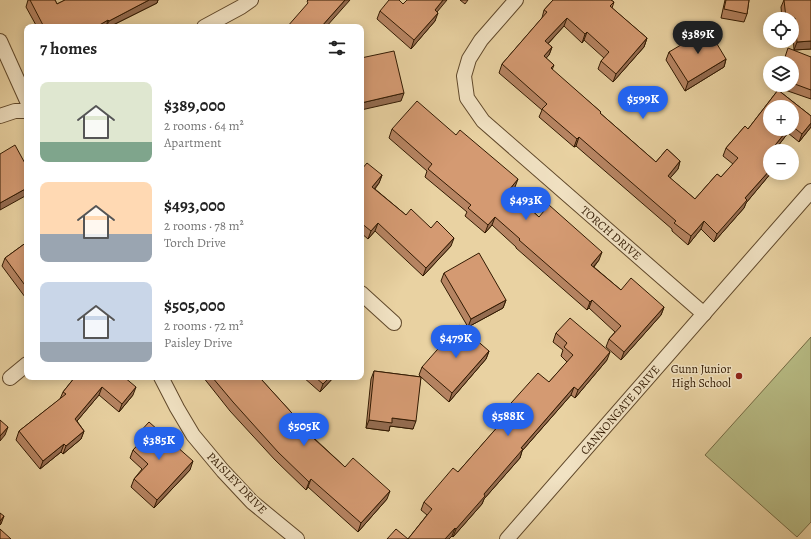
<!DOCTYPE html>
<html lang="en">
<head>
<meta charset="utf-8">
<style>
  body { margin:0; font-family:Alegreya,serif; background:#f6f6f6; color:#222; height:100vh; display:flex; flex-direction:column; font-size:15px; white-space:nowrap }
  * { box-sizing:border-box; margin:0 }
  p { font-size:13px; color:#767676 }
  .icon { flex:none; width:22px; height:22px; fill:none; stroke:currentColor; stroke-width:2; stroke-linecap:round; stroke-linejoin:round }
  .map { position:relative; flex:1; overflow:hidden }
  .side { position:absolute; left:24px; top:24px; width:340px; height:356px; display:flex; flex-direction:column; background:#fff; border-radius:8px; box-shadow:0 2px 10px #0003 }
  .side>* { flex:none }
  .controls { position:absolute; left:763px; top:12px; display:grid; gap:8px }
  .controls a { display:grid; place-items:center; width:36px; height:36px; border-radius:50%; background:#fff; box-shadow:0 2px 10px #0003; font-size:20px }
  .price { position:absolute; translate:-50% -34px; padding:0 9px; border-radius:14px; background:#2563eb; color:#fff; font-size:13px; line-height:26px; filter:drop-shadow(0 1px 2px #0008) }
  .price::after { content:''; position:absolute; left:50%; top:24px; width:12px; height:9px; margin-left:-6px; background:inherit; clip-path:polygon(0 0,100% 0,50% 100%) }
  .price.on { background:#222; color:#fff }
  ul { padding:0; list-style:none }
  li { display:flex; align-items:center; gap:12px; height:100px; padding:0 16px }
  li span { display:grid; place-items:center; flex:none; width:112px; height:80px; border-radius:8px; color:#555 }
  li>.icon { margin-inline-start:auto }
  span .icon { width:48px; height:48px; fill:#fffc; stroke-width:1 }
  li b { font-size:17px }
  h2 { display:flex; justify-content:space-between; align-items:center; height:48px; padding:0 16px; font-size:17px }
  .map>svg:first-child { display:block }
  .pitch { fill:#b7bb84; stroke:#746a43 }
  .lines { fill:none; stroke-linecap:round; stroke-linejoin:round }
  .street-casing { stroke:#60482a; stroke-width:16 }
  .street { stroke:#f1e2c3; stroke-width:14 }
  .wall { fill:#b68462; stroke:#321a02; fill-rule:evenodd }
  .shaded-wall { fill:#946c50; stroke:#321a02 }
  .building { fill:#d49a72; stroke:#321a02 }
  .poi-dot { fill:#8f2418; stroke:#f1e2c3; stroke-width:1.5 }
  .labels { text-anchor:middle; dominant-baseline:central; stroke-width:3; stroke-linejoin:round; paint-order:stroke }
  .street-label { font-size:12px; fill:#321a02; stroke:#f1e2c3 }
  .poi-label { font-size:12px; fill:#321a02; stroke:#f1e2c3; text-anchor:end }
</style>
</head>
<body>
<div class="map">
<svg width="811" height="539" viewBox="0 0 811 539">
  <rect width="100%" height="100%" fill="#e9d2a2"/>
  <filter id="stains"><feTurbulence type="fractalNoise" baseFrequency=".005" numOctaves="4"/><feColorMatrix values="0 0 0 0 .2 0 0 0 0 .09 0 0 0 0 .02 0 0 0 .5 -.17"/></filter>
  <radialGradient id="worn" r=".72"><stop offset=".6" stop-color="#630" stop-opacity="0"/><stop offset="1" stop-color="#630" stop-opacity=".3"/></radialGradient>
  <!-- pitch -->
  <polygon class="pitch" points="811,337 811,522 797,537 705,455"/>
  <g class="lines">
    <defs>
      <g id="street">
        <polyline points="516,0 481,40 469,59 464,76 467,98 483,121 704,314"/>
        <polyline points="204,27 241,7 251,0"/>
        <polyline points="0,41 27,101"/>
        <polyline points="0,116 15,111 27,111"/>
        <polyline points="361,293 394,323"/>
        <polyline points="161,377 177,408 193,435 223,471 252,502 297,539"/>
        <polyline points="10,378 27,364"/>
        <polyline points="507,539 811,191"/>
      </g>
    </defs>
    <!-- street casing -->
    <use href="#street" class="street-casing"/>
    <!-- street -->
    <use href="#street" class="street"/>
  </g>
  <!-- wall -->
  <g class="wall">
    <polygon points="28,0 55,0 57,4 65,0 158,0 157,3 109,27 37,27 26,7"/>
    <polygon points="460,0 468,0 465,4"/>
    <path d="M 553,0 L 611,0 L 614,2 L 612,8 L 647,38 L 644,47 L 613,82 L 598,69 L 601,61 L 604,58 L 584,40 L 582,43 L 564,26 L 548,44 L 552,47 L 549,55 L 546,58 L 554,65 L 552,70 L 601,112 L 600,113 L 656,162 L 667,149 L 680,161 L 678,169 L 670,178 L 695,199 L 717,174 L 721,177 L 733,164 L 723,156 L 726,148 L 745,126 L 748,129 L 778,90 L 811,116 L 811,127 L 799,142 L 788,133 L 774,151 L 770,151 L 770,173 L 771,173 L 746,203 L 744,208 L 714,242 L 701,229 L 688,245 L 672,231 L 672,229 L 576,146 L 574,147 L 539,117 L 542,110 L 499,73 L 502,64 L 542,18 L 544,10 ZM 770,107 L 792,107 L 792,129 L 770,129 Z"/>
    <polygon points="725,0 749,0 747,14 744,22 721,18"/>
    <polygon points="784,0 811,0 811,49 794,50 792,19 782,19 781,7"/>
    <polygon points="403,4 437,12 435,21 411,49 377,19 380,11"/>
    <polygon points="669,52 726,59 724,67 685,91 666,60"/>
    <polygon points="811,57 811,99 782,89 784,85 792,85 792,63"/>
    <polygon points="392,129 515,187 511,192 539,217 599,260 594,267 621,290 664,307 661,315 621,360 606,347 609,339 615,332 589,308 587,310 516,248 516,247 492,225 485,233 465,216 467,212 425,177 427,171 389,138"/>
    <polygon points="361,170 382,175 379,183 375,189 406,215 431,228 451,246 423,276 375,231 368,239 361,233"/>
    <polygon points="27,242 27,296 25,297 2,266 5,258"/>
    <polygon points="444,273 506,300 503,308 468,327 441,281"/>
    <polygon points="556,333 607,360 575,398 571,395 522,451 520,458 484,499 482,504 453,537 452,536 449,539 387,539 408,539 427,515 421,510 424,502 458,472 502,422 500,421 503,412 549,382 567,362 561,356 563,350 553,342"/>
    <polygon points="489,351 486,359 449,402 421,377 413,429 390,426 389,431 366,428 371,379 374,371 421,377 419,375 422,367"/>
    <polygon points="75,377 133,395 119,412 99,395 77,421 84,431 81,439 63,454 61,452 40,469 16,440 19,431 60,399 63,392"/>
    <polygon points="203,377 259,377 301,423 322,427 319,435 315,439 345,467 387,499 358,532 308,487 306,490 275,460 230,411"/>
    <polygon points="303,377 334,377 320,392"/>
    <polygon points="138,434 190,470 154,508 131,487 134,479 142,469 130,458 133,450 138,445 135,442"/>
  </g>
  <!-- shaded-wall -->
  <g class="shaded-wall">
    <polygon points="149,0 158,0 157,3 109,27 106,27 109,21"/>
    <polygon points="345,0 350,0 326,27 321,27"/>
    <polygon points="443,0 447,0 432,18 435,10"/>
    <polygon points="438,13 435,21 411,49 414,40"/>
    <polygon points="567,18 564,26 542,50 545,41"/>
    <polygon points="786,18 795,18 792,26 792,19 785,19"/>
    <polygon points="108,20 106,27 96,27"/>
    <polygon points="587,32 584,40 582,43 585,34"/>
    <polygon points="647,38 644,47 613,82 616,74"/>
    <polygon points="811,41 811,49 794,50 797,42"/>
    <polygon points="552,47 549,55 541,64 544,56"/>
    <polygon points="726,59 724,67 685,91 688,82"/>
    <polygon points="404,93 401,101 361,110 361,103"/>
    <polygon points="811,123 811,127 799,142 802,134"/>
    <polygon points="788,129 789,129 788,133 774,151 772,149"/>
    <polygon points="579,137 576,146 574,147 577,139"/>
    <polygon points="680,161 678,169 665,184 668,176"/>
    <polygon points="770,170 770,173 771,173 746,203 744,208 714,242 717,234 745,198"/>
    <polygon points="382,175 379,183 369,195 372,187"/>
    <polygon points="518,179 515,187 506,198 509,190"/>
    <polygon points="27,188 27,195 0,210 0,203"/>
    <polygon points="495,217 492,225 485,233 488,225"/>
    <polygon points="704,221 701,229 688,245 691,236"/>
    <polygon points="378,223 375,231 368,239 371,231"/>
    <polygon points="454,238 451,246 423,276 426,268"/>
    <polygon points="602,252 599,260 588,273 591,265"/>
    <polygon points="506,300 503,308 468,327 471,319"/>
    <polygon points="592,300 589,308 587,310 590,302"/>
    <polygon points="664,307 661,315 621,360 624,352"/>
    <polygon points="489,351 486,359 449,402 452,393"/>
    <polygon points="610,352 607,360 575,398 578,390"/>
    <polygon points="330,377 334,377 320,392 323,384"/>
    <polygon points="102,387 99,395 72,427 75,419"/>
    <polygon points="136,387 133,395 119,412 122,404"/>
    <polygon points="574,387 571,395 522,451 520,458 484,499 482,504 453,537 456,529 521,448"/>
    <polygon points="392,418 416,421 413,429 390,426 389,431 366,428 369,420"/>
    <polygon points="8,427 5,435 0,441 0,436"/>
    <polygon points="322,427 319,435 309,445 312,437"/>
    <polygon points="84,431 81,439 63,454 66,446"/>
    <polygon points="64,444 61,452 40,469 43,461"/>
    <polygon points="193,461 190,470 154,508 157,500"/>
    <polygon points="311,479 308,487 306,490 309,482"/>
    <polygon points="390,491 387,499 358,532 361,523"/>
    <polygon points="4,516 1,524 0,525 0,521"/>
    <polygon points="455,528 452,536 449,539 445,539"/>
  </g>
  <!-- building -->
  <g class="building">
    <polygon points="30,0 55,0 57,4 65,0 149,0 109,21 108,20 96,27 44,27"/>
    <polygon points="308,0 345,0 321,27 287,27 308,3 307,1"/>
    <polygon points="389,0 399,0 403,4 407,0 443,0 435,10 438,13 414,40 380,11"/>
    <polygon points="553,0 611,0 614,2 610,6 647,38 616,74 601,61 609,52 587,32 585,34 567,18 545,41 552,47 544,56 554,65 551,68 601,112 600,113 656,162 667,149 680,161 668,176 695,199 717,174 721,177 738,158 726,148 745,126 748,129 778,90 811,116 811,123 802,134 792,126 792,107 770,107 770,129 788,129 772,149 773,151 770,151 770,170 745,198 747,200 717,234 704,221 691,236 674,223 676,221 579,137 577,139 542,109 547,104 502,64 547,12 544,10"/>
    <polygon points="726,0 749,0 747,14 724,9"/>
    <polygon points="784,0 811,0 811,41 797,42 795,18 786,18"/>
    <polygon points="708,29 726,59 688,82 669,52"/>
    <polygon points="788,48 811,57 811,90 792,83 792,72 793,71 792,71 792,63 783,63"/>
    <polygon points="394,51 404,93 361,103 361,58"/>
    <polygon points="417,101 456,135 460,130 518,179 509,190 539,217 549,205 602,252 591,265 621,290 631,278 664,307 624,352 609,339 621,326 592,300 590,302 519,240 520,239 495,217 488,225 468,208 471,205 428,169 432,164 392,129"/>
    <polygon points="15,145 27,167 27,188 0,203 0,154"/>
    <polygon points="367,163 382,175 372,187 406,215 411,209 431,228 437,221 454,238 426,268 378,223 371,231 361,223 361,170"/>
    <polygon points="27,242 27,288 5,258"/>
    <polygon points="479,253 506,300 471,319 444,273"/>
    <polygon points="570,318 610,352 578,390 574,387 521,448 523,449 484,494 485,496 456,529 455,528 445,539 387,539 396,529 408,539 432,509 424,502 453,468 458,472 507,416 503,412 538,373 549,382 573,355 564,347 567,343 556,333"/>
    <polygon points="459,325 489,351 452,393 422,367"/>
    <polygon points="374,371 421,377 416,421 392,418 392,423 369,420"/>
    <polygon points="75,377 124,377 136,387 122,404 102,387 75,419 84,431 66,446 64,444 43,461 19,431 66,394 63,392"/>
    <polygon points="212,377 259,377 261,379 301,423 309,415 322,427 312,437 345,467 353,458 390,491 361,523 311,479 309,482 278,452 233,402"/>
    <polygon points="315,377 330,377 323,384"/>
    <polygon points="0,420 8,427 0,436"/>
    <polygon points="149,422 193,461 157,500 134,479 148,464 133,450 143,439 138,434"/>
    <polygon points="0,513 4,516 0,521"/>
    <polygon points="0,529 11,539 0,539"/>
  </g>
  <!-- markers -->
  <circle class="poi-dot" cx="739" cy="376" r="4"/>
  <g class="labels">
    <!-- street labels -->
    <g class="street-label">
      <text transform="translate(611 233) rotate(41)">TORCH DRIVE</text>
      <text transform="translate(620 410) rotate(-49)">CANNONGATE DRIVE</text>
      <text transform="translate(237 483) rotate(46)">PAISLEY DRIVE</text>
    </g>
    <!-- poi labels -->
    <g class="poi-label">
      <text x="731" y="369">Gunn Junior<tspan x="731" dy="14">High School</tspan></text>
    </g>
  </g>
  <rect width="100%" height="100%" filter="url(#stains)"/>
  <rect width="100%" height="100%" fill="url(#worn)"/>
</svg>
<div class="controls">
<a><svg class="icon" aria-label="locate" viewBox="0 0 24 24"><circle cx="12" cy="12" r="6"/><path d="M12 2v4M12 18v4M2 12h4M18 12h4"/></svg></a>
<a><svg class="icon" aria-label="layers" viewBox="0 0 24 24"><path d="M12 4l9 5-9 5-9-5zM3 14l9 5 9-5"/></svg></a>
<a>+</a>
<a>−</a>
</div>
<b class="price on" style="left:698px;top:55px">$389K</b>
<b class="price" style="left:643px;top:120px">$599K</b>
<b class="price" style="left:526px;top:221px">$493K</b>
<b class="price" style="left:456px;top:359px">$479K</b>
<b class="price" style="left:508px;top:437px">$588K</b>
<b class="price" style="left:304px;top:447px">$505K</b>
<b class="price" style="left:159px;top:461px">$385K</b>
<section class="side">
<h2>7 homes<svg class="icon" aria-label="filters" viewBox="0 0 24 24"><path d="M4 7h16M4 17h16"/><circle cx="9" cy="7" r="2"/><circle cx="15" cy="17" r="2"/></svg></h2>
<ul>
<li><span style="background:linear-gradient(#dfe7d0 75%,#7fa58c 0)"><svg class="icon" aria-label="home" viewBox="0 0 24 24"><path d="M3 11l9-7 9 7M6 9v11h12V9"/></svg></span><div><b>$389,000</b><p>2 rooms · 64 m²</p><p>Apartment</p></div></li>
<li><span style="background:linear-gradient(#ffd9b3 65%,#9aa5b1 0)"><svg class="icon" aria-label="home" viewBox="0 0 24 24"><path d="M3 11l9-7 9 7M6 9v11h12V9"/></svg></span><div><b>$493,000</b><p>2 rooms · 78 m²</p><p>Torch Drive</p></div></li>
<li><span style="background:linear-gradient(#c9d6e8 75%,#9aa5b1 0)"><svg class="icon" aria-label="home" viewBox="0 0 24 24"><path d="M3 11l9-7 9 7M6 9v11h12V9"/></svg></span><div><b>$505,000</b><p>2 rooms · 72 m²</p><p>Paisley Drive</p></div></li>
</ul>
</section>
</div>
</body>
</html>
